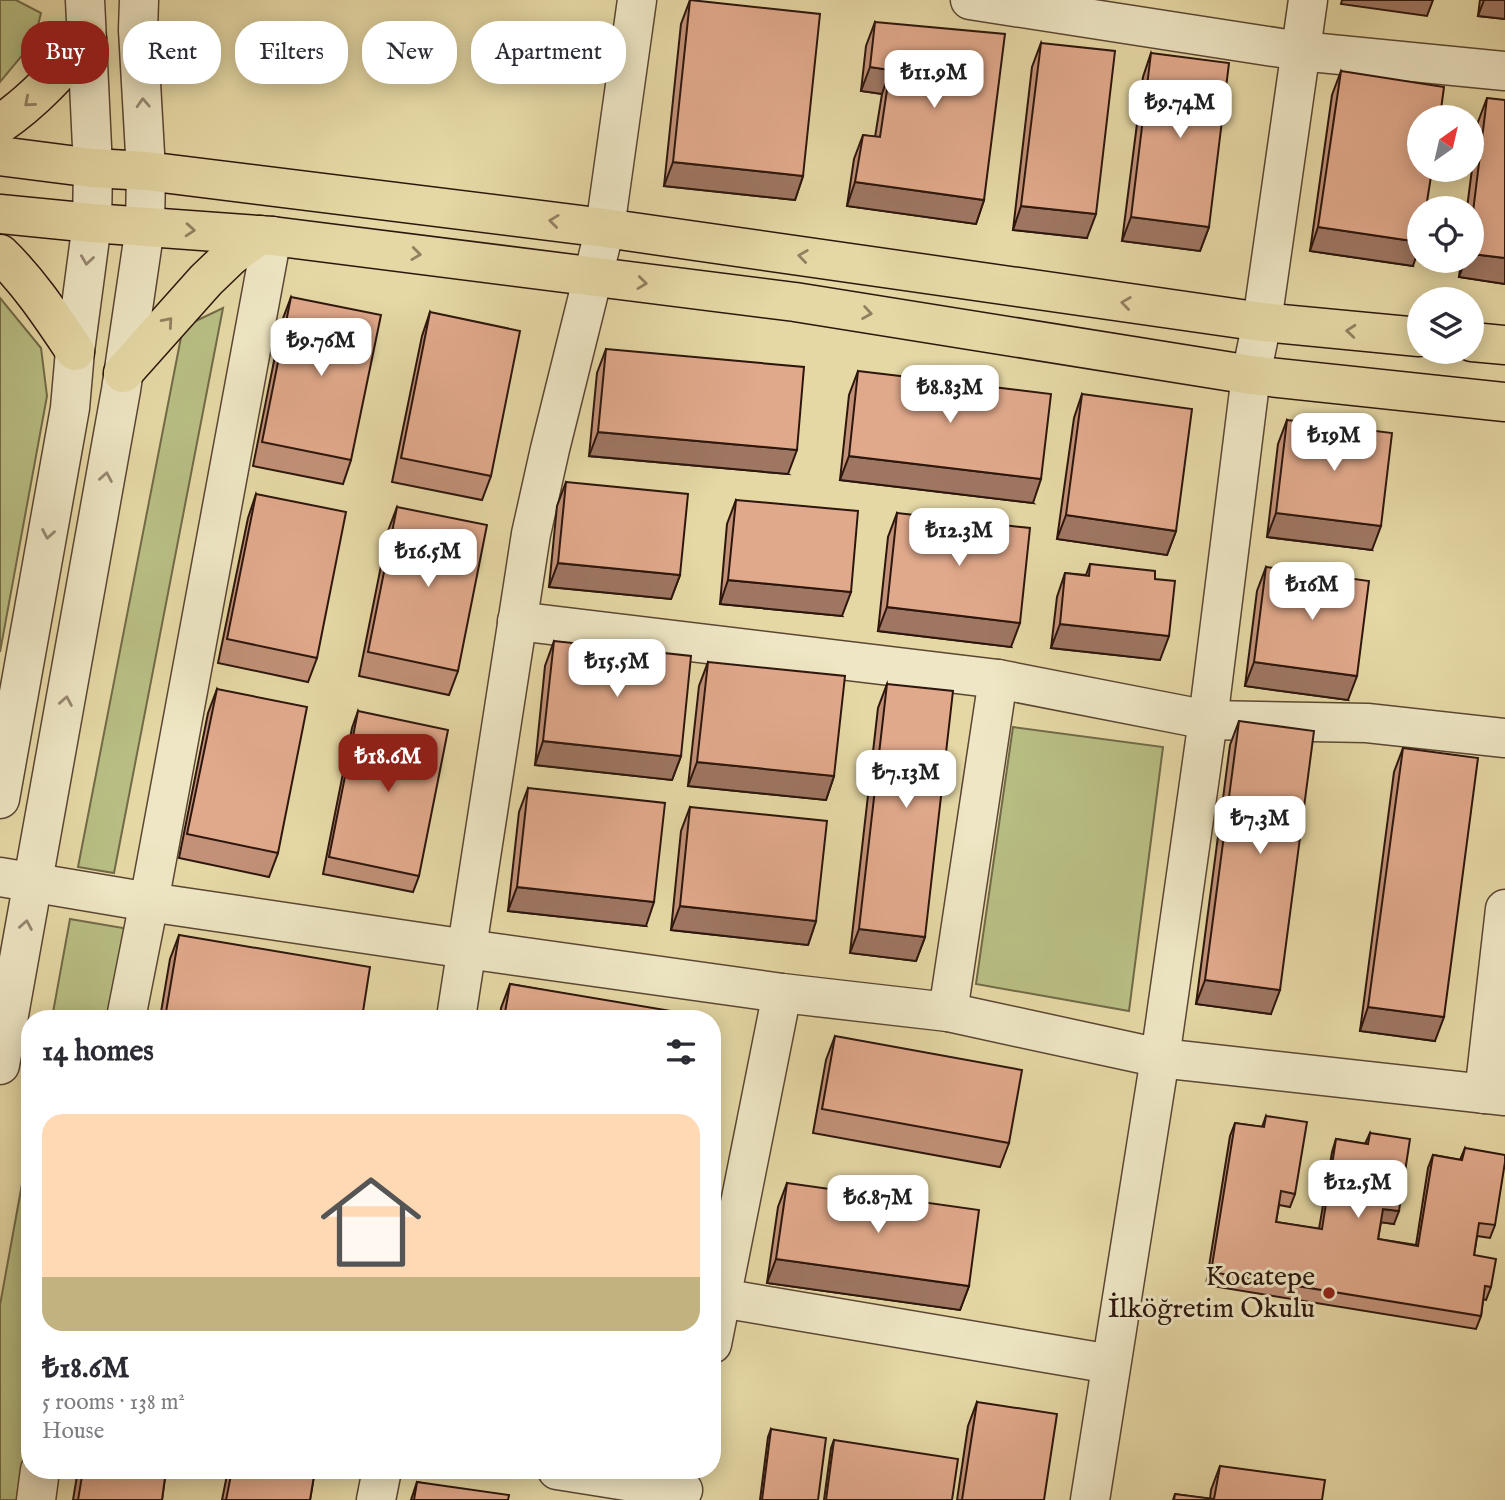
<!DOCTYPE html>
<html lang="en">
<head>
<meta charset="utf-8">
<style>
  body { margin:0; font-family:"IM FELL English",serif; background:#f7f7f7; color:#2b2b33; height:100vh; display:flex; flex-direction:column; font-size:26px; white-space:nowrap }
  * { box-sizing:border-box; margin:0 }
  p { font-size:23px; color:#7c7c81 }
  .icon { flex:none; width:38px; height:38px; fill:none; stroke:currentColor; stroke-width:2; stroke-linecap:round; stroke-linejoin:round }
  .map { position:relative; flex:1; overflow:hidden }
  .drawer { position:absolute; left:21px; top:1010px; width:700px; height:469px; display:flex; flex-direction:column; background:#fff; border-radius:28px; box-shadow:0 4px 18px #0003 }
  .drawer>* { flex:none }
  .hud { position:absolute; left:21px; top:21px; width:700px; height:63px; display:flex; gap:14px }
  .needle { width:46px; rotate:34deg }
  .fabs { position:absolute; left:1407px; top:105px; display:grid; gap:14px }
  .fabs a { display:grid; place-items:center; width:77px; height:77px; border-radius:50%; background:#fff; box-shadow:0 4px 18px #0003; font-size:35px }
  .price { position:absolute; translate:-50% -60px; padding:0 16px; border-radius:14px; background:#fff; color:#222; font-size:23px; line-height:46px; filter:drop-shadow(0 2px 4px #0008) }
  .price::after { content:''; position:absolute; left:50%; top:42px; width:21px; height:16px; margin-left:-10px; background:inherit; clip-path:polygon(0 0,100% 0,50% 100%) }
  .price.selected { background:#8f2418; color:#fff }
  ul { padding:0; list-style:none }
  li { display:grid; align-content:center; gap:14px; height:371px; padding:0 21px }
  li+li { border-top:2px solid #e1e1e2 }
  li span { display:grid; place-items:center; height:217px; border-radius:21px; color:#555 }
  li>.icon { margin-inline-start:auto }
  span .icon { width:126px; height:126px; fill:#fffc; stroke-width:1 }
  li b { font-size:30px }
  h2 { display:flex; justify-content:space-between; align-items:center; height:84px; padding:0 21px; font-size:30px }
  .tag { padding:0 24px; border-radius:28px; background:#fff; box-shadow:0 4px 18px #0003; font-size:24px; line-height:63px }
  .tag.selected { background:#8f2418; color:#fff }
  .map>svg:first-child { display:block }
  .green { fill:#b8be83; stroke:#726a48; stroke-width:2 }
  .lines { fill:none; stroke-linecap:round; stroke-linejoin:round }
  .minor-casing { stroke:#5b4633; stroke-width:41 }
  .major-casing { stroke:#2d160d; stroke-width:41 }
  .minor { stroke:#eee6c4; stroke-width:38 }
  .major { stroke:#e5d8a5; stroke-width:38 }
  .wall { fill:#c29178; stroke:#2d160d; stroke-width:2 }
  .shaded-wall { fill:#9e7662; stroke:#2d160d; stroke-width:2 }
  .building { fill:#e1a98c; stroke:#2d160d; stroke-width:2 }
  .oneway { stroke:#928161 }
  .oneway2 { stroke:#978872 }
  .poi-dot { fill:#8f2418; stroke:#eee6c4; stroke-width:2.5 }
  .labels { text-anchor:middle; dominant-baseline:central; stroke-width:6; stroke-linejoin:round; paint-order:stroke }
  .poi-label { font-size:28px; fill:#2d160d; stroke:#eee6c4; text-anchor:end }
</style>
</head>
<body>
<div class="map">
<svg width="1505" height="1500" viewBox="0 0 1505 1500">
  <rect width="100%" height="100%" fill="#e5d8a5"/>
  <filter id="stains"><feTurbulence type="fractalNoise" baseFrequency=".00286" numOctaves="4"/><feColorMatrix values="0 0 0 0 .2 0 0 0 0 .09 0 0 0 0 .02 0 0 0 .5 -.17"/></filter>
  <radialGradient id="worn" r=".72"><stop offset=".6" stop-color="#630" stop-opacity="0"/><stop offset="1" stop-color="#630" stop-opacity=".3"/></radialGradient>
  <!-- green -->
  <g class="green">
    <polygon points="0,0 16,0 41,13 34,41 0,82"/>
    <polygon points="0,298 41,348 47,396 0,652"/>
    <polygon points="223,308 114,873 78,867 183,327"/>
    <polygon points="1013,727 1163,747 1129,1011 976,984"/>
    <polygon points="70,919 129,929 114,1018 52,1018"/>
    <polygon points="30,1140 30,1470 24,1500 0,1500 0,1305"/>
  </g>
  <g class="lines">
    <defs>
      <g id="minor">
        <polyline points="970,0 1300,51 1505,71"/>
        <polyline points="517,621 998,679 1208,720 1367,723 1505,738"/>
        <polyline points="0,799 70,408 75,351 92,223 93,168 85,0"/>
        <polyline points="0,877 149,902 467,949 782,993 948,1012 1160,1058 1505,1096"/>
        <polyline points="948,1012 998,679"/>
        <polyline points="126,1018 149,902 272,236"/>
        <polyline points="456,1018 531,534 550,449 605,228 637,0"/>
        <polyline points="0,1065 121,390 145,227 146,171 138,30 139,0"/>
        <polyline points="1484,1094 1505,909"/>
        <polyline points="721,1298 1111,1364"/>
        <polyline points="712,1344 782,993"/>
        <polyline points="557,1470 683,1490"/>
        <polyline points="36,1500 40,1470"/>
        <polyline points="376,1500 382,1470"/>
        <polyline points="1090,1500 1160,1058 1208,720 1251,375 1262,322 1308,0"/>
      </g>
      <g id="major">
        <path d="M 0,124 C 34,101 61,71 87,39"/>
        <polyline points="0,156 93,168 146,171 605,228 1262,322 1419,337"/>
        <polyline points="0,214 92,223 272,236 795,302 1251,375 1505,402"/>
        <path d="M 0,254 C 30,283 52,317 75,351"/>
        <polyline points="1472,342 1505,345"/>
        <polyline points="123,373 206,280 231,256 260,235"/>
      </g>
    </defs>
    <!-- minor casing -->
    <use href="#minor" class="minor-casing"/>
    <!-- major casing -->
    <use href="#major" class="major-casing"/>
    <!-- minor -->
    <use href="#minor" class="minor"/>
    <!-- major -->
    <use href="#major" class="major"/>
  </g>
  <!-- wall -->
  <g class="wall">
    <polygon points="690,0 803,176 795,200 664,186 681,24"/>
    <polygon points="1480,0 1505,0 1505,19 1478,16"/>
    <polygon points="875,22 984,200 976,224 847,206 854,159 863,135 875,137 882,94 861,91 866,46"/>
    <polygon points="1041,43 1087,238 1013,230 1032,67"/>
    <polygon points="1151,53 1209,227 1200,251 1122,241 1143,77"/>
    <polygon points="1341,71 1413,266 1310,251 1332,95"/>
    <polygon points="1487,98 1505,284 1459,277 1461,261 1472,261 1472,208 1467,208 1478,122"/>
    <polygon points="291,297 351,460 343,484 253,466 282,321"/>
    <polygon points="430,312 491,476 482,500 392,482 422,336"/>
    <polygon points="606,349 788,474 589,456 597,373"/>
    <polygon points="858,371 1033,503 840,480 849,395"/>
    <polygon points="1082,394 1176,531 1167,555 1057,539 1074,418"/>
    <polygon points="1287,420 1372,550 1267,537 1278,444"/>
    <polygon points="566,482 680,575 671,599 549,587 557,506"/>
    <polygon points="256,494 317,658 308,682 218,663 248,518"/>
    <polygon points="736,500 842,616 720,604 727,524"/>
    <polygon points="397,507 458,671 449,695 359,676 388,531"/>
    <polygon points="897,513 1011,647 878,631 888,537"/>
    <polygon points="1090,564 1155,579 1160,660 1051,648 1057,597 1065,573 1086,575"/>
    <polygon points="1266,567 1348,700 1245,686 1257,591"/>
    <polygon points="554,641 681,756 672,780 535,765 545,666"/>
    <polygon points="708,662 834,776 826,800 688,786 699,686"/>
    <polygon points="887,684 925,937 916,961 850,953 878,708"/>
    <polygon points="217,689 278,853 269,877 179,858 208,713"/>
    <polygon points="358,711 419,876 413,892 323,874 352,728"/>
    <polygon points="1239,721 1271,1014 1196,1004 1230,745"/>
    <polygon points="1403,748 1435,1041 1360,1031 1394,772"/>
    <polygon points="528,788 646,926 508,911 519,812"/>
    <polygon points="690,807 816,921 808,945 671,930 681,831"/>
    <polygon points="179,935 362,1018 160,1018 170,959"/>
    <polygon points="510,984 701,1018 500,1018 501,1008"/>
    <polygon points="835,1036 1009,1143 1000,1167 813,1133 826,1060"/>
    <polygon points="1266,1116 1295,1194 1290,1207 1279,1205 1276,1222 1319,1229 1332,1152 1336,1139 1365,1144 1370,1133 1394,1224 1381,1222 1378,1239 1416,1245 1428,1168 1433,1155 1460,1160 1465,1148 1495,1225 1490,1238 1477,1236 1474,1255 1491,1287 1486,1300 1483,1299 1481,1316 1476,1329 1206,1285 1230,1136 1235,1123 1262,1127"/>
    <polygon points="787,1183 969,1286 960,1310 767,1283 778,1207"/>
    <polygon points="977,1402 1044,1500 957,1500 968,1426"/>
    <polygon points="771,1429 818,1500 760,1500 768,1437"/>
    <polygon points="834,1440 952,1500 824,1500 831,1448"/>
    <polygon points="1220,1466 1322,1500 1173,1500 1175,1494 1210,1499 1211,1490"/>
    <polygon points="78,1470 166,1470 162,1500 73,1500"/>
    <polygon points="228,1470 315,1470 310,1500 222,1500"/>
    <polygon points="417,1482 508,1500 411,1500"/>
  </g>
  <!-- shaded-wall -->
  <g class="shaded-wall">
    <polygon points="1342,0 1433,0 1427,16 1341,4"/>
    <polygon points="1484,0 1505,0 1505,19 1478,16"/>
    <polygon points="870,67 890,70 882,94 861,91"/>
    <polygon points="673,162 803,176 795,200 664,186"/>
    <polygon points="855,182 984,200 976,224 847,206"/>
    <polygon points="1021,206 1096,214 1087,238 1013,230"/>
    <polygon points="1131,217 1209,227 1200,251 1122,241"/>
    <polygon points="1318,227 1419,242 1419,248 1413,266 1310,251"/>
    <polygon points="1472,254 1505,258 1505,284 1459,277 1465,261 1472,261"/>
    <polygon points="598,432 797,450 788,474 589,456"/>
    <polygon points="849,456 1041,479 1033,503 840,480"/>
    <polygon points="1276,513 1381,526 1372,550 1267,537"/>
    <polygon points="1066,515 1176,531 1167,555 1057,539"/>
    <polygon points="558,563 680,575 671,599 549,587"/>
    <polygon points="728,580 851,592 842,616 720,604"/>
    <polygon points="887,607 1020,623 1011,647 878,631"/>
    <polygon points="1060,624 1169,636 1160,660 1051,648"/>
    <polygon points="1254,662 1357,676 1348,700 1245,686"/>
    <polygon points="543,741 681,756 672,780 535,765"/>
    <polygon points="697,762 834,776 826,800 688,786"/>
    <polygon points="517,887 654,902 646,926 508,911"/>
    <polygon points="680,906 816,921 808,945 671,930"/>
    <polygon points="859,929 925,937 916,961 850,953"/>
    <polygon points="1205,980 1280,990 1271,1014 1196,1004"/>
    <polygon points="1368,1007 1444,1017 1435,1041 1360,1031"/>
    <polygon points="1383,1209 1399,1211 1394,1224 1378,1222"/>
    <polygon points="776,1259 969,1286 960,1310 767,1283"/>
  </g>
  <!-- building -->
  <g class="building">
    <polygon points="690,0 820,14 803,176 673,162"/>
    <polygon points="875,22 1005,34 984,200 855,182 863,135 880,137 890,70 870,67"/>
    <polygon points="1041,43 1115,51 1096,214 1021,206"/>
    <polygon points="1151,53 1229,63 1209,227 1131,217"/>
    <polygon points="1341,71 1444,87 1440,117 1419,117 1419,170 1432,170 1426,208 1419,208 1419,242 1318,227"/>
    <polygon points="1487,98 1505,100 1505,258 1472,254 1472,220"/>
    <polygon points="291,297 381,315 351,460 262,442"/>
    <polygon points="430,312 520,331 491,476 401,458"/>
    <polygon points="606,349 804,367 797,450 598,432"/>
    <polygon points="858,371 1051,394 1041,479 849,456"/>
    <polygon points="1082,394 1192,409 1176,531 1066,515"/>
    <polygon points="1287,420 1392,433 1381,526 1276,513"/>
    <polygon points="566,482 688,494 680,575 558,563"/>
    <polygon points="256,494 346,512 317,658 227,639"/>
    <polygon points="736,500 858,511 851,592 728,580"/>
    <polygon points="397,507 487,525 458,671 368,652"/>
    <polygon points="897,513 1030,528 1020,623 887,607"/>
    <polygon points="1090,564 1155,571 1155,579 1175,581 1169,636 1060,624 1065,573 1089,576"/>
    <polygon points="1266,567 1369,581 1357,676 1254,662"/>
    <polygon points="554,641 691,656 681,756 543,741"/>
    <polygon points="708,662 845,676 834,776 697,762"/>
    <polygon points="887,684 953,691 925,937 859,929"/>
    <polygon points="217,689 307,707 278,853 187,834"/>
    <polygon points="358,711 448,730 419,876 329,857"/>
    <polygon points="1239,721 1314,731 1280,990 1205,980"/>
    <polygon points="1403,748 1478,758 1444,1017 1368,1007"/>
    <polygon points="528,788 665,803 654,902 517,887"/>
    <polygon points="690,807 827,821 816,921 680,906"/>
    <polygon points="179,935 370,967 362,1018 165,1018"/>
    <polygon points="510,984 701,1016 701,1018 504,1018"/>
    <polygon points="835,1036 1022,1070 1009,1143 822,1109"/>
    <polygon points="1266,1116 1307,1122 1295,1194 1281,1191 1276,1222 1322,1229 1336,1139 1368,1144 1370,1133 1410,1139 1399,1211 1383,1209 1378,1239 1418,1246 1433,1155 1462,1160 1465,1148 1505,1155 1505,1162 1495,1225 1479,1223 1474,1255 1496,1259 1491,1287 1485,1286 1481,1316 1211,1272 1235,1123 1264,1127"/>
    <polygon points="787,1183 979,1210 969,1286 776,1259"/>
    <polygon points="977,1402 1057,1414 1044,1500 962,1500"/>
    <polygon points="771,1429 826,1438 818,1500 762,1500"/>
    <polygon points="834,1440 958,1459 952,1500 826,1500"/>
    <polygon points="1220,1466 1325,1480 1322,1500 1174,1500 1175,1494 1214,1499"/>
    <polygon points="83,1470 166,1470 162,1500 78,1500"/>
    <polygon points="232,1470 315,1470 310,1500 226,1500"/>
    <polygon points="417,1482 509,1495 508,1500 414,1500"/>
  </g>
  <!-- one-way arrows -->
  <defs><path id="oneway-chevron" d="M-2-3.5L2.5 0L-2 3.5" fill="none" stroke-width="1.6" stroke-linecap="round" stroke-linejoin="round" transform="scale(1.75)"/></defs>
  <g class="oneway">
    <use href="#oneway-chevron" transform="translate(29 102) rotate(139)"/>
    <use href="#oneway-chevron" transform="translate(554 221) rotate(-173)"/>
    <use href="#oneway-chevron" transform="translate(190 230) rotate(4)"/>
    <use href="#oneway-chevron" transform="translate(416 254) rotate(7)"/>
    <use href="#oneway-chevron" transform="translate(803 256) rotate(-172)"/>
    <use href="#oneway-chevron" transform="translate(642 283) rotate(7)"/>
    <use href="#oneway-chevron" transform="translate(1126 303) rotate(-172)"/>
    <use href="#oneway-chevron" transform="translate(867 313) rotate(9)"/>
    <use href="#oneway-chevron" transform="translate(168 322) rotate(-49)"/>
    <use href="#oneway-chevron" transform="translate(1351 331) rotate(-175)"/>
  </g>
  <g class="oneway2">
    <use href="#oneway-chevron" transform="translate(143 103) rotate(-93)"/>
    <use href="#oneway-chevron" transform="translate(87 260) rotate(98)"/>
    <use href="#oneway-chevron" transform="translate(106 477) rotate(-80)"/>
    <use href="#oneway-chevron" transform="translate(48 534) rotate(100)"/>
    <use href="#oneway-chevron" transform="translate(66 701) rotate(-80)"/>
    <use href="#oneway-chevron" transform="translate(26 925) rotate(-80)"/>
  </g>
  <!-- markers -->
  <circle class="poi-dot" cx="1329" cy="1293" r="7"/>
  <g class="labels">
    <!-- poi labels -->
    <g class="poi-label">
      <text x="1315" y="1277">Kocatepe<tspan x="1315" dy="32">İlköğretim Okulu</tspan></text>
    </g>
  </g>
  <rect width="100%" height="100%" filter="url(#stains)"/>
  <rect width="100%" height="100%" fill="url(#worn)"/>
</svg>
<div class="fabs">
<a><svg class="needle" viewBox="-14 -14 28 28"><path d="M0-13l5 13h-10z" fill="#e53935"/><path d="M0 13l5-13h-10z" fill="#7c7c81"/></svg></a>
<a><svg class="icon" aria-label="locate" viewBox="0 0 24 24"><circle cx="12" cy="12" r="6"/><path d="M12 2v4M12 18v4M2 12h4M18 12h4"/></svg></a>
<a><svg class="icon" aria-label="layers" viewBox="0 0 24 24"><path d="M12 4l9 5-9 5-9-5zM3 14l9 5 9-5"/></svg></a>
</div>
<b class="price" style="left:934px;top:110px">₺11.9M</b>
<b class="price" style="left:1180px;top:140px">₺9.74M</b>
<b class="price" style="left:321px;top:378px">₺9.76M</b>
<b class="price" style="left:950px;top:425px">₺8.83M</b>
<b class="price" style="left:1334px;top:473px">₺19M</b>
<b class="price" style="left:959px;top:568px">₺12.3M</b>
<b class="price" style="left:428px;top:589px">₺16.5M</b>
<b class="price" style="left:1312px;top:622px">₺16M</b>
<b class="price" style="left:617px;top:699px">₺15.5M</b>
<b class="price selected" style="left:388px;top:794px">₺18.6M</b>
<b class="price" style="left:906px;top:810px">₺7.13M</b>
<b class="price" style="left:1260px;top:856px">₺7.3M</b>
<b class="price" style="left:1358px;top:1220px">₺12.5M</b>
<b class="price" style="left:878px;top:1235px">₺6.87M</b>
<div class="hud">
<a class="tag selected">Buy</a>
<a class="tag">Rent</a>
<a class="tag">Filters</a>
<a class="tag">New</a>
<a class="tag">Apartment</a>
</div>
<section class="drawer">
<h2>14 homes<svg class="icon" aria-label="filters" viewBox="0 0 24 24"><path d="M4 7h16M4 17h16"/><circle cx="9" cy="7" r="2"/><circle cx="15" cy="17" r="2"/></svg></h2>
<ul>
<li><span style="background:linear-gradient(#ffd9b3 75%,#c2b280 0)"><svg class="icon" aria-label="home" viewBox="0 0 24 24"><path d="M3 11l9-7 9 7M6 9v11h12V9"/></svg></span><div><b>₺18.6M</b><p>5 rooms · 138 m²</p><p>House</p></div></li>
</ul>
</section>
</div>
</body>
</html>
